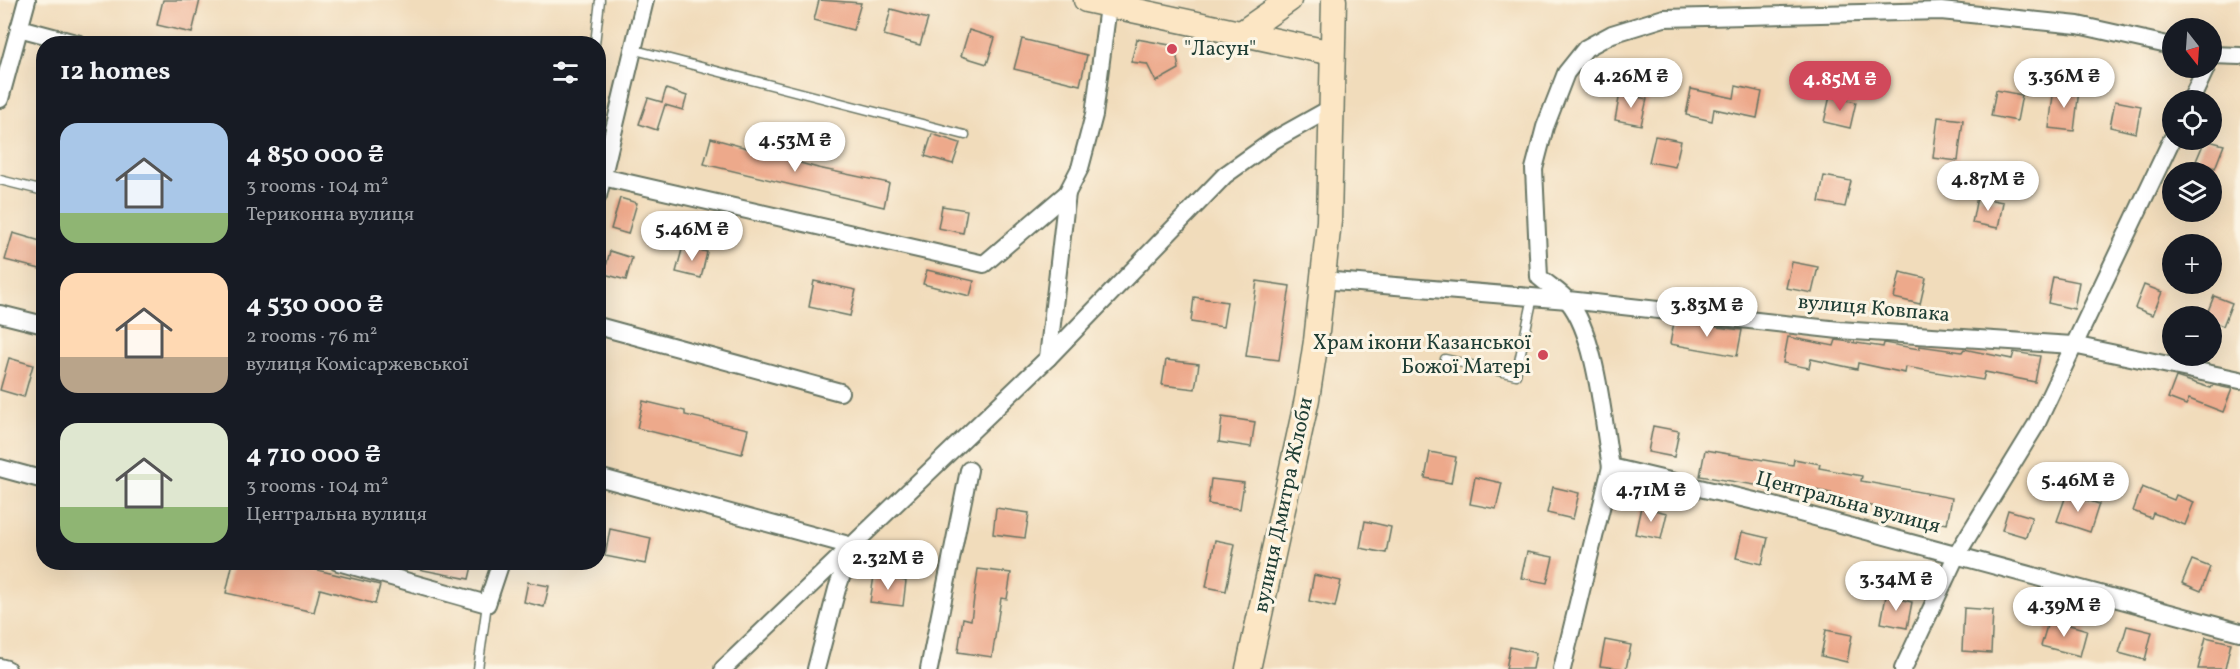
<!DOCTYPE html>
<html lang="en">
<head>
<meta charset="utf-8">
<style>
  body { margin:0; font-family:Vollkorn,serif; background:#20242c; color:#f1f3f6; height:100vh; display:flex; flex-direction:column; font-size:22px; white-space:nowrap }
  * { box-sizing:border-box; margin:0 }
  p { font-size:20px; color:#9ea1a6 }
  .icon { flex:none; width:33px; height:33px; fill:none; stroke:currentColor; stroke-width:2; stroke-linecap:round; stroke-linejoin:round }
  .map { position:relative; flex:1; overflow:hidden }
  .details { position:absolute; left:36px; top:36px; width:570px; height:534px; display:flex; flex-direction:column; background:#171b24; border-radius:24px; box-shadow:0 6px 24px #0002 }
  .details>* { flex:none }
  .needle { width:39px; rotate:163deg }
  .controls { position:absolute; left:2162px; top:18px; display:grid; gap:12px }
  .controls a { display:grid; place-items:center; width:60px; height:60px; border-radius:50%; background:#171b24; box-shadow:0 6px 24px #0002; font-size:30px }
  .price { position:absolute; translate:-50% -51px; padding:0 14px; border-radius:21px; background:#fff; color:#222; font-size:20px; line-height:39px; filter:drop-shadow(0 2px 3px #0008) }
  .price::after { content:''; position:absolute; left:50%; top:36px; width:18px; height:14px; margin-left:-9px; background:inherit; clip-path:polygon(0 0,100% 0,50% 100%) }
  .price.on { background:#d1495b; color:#fff }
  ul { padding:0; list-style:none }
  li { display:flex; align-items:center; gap:18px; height:150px; padding:0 24px }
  li span { display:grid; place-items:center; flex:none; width:168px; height:120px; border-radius:18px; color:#555 }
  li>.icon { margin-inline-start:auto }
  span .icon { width:72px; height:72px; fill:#fffc; stroke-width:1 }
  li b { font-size:26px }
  h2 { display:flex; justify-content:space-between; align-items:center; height:72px; padding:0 24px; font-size:26px }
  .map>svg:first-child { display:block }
  .building { fill:#eda98b }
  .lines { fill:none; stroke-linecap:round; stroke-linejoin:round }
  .lane-casing { stroke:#687563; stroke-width:11 }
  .street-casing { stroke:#687563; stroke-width:20 }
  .secondary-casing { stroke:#687563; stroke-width:27 }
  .lane { stroke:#fff; stroke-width:8 }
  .street { stroke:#fff; stroke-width:16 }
  .secondary { stroke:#fce6c4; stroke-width:24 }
  .poi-dot { fill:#d1495b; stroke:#fcf5e5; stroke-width:2 }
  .labels { text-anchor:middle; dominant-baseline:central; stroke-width:6; stroke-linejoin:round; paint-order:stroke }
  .poi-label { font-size:21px; fill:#1f3d34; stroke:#fcf5e5; text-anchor:start }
  .street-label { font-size:21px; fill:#1f3d34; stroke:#fcf5e5 }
</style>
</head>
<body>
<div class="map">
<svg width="2240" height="669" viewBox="0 0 2240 669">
  <rect width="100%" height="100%" fill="#fcf5e5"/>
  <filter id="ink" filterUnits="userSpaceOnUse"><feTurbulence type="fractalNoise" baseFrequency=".0167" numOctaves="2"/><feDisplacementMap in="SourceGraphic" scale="12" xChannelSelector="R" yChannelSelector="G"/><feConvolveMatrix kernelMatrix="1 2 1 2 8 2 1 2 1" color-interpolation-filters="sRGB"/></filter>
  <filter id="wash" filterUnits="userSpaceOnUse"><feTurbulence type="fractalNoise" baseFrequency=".008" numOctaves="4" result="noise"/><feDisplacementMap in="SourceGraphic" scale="24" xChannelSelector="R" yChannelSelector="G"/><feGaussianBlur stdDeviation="1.35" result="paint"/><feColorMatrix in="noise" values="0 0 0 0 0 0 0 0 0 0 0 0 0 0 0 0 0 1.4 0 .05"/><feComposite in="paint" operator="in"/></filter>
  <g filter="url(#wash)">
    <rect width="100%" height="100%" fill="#f1dcbb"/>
    <g id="blocks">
      <!-- building -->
      <g class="building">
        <polygon points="163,0 200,0 192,33 157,25"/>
        <polygon points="819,0 861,3 853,30 814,20"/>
        <polygon points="891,9 928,19 920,45 884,35"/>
        <polygon points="969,30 995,38 987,64 961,56"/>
        <polygon points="1022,39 1087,55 1080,85 1014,69"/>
        <polygon points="1137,39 1175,46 1179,69 1156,82 1147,64 1131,62"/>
        <polygon points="1736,86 1762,92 1757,118 1714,109 1712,121 1686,115 1691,89 1734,98"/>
        <polygon points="2054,87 2079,90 2074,131 2049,128"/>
        <polygon points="666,89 687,96 683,110 665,105 657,130 639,124 648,98 662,102"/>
        <polygon points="1996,90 2022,95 2017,121 1991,116"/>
        <polygon points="1620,93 1647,99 1641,125 1615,120"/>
        <polygon points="1830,96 1856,102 1850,128 1824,122"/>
        <polygon points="2115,101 2141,106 2136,133 2110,127"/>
        <polygon points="1938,117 1963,120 1958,161 1933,158"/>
        <polygon points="932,134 960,143 953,164 925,156"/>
        <polygon points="1655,136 1681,141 1675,167 1649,162"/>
        <polygon points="711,138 818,168 889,183 884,207 704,164"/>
        <polygon points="2205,140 2224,145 2215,168 2196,161"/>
        <polygon points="1824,176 1851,181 1845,207 1819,202"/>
        <polygon points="1977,197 2003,202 1998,228 1972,223"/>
        <polygon points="620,198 637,203 628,234 611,229"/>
        <polygon points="942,206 967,210 963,233 938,228"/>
        <polygon points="13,233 44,242 44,270 5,260"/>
        <polygon points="683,246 707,252 701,278 676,272"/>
        <polygon points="610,251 632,258 626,280 604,274"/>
        <polygon points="1792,262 1818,267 1812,293 1786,288"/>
        <polygon points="927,270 974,281 970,296 923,284"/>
        <polygon points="1900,272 1926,278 1920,304 1894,298"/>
        <polygon points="2053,277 2079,282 2074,309 2048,303"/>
        <polygon points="814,281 856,290 850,316 809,307"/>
        <polygon points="1257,281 1290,286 1279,360 1246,356"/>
        <polygon points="2144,285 2162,292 2153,315 2135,308"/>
        <polygon points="2214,296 2232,303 2223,326 2211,321 2211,316 2206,316"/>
        <polygon points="1194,297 1227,302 1223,327 1191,322"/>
        <polygon points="1674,322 1742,330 1737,356 1670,344"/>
        <polygon points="1788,337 1834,346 1836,340 1883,347 1884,343 1919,349 1920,346 1962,352 1964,349 2012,359 2014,352 2040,356 2035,382 1985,372 1983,380 1906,367 1905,373 1858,363 1857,369 1811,359 1809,368 1783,363"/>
        <polygon points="9,358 33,365 24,397 0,390"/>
        <polygon points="1166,360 1199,364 1195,389 1162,385"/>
        <polygon points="2176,377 2211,388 2213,385 2232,389 2223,412 2189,399 2186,405 2168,398"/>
        <polygon points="643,401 685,411 685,415 748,429 742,454 637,428"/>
        <polygon points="1222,417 1255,422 1251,447 1219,442"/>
        <polygon points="1653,426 1679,431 1674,457 1648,452"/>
        <polygon points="1705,450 1793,465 1794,459 1820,464 1819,468 1862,476 1861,481 1952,498 1947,524 1875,511 1876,507 1830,497 1831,493 1769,481 1767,487 1700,476"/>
        <polygon points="1430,452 1456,457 1451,483 1425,478"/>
        <polygon points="1475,477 1502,483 1496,509 1470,504"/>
        <polygon points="1211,479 1244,483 1240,509 1208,504"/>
        <polygon points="1553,487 1579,493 1573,519 1547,513"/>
        <polygon points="2142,487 2174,500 2176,495 2194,502 2185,525 2153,513 2151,518 2133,511"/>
        <polygon points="2067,493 2099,504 2090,532 2057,521"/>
        <polygon points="1641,507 1667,513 1661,539 1635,534"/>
        <polygon points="996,508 1029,513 1025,538 993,534"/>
        <polygon points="2008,510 2032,517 2026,537 2002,530"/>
        <polygon points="1365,521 1391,527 1386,553 1360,548"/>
        <polygon points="610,529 651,538 646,564 605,556"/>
        <polygon points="1742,532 1768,538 1762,564 1736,558"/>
        <polygon points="1215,540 1235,544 1226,591 1206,587"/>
        <polygon points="1527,552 1553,557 1547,583 1521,578"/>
        <polygon points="2192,560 2210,567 2201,591 2182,583"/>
        <polygon points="233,562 284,562 380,585 375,604 320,589 314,612 226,593"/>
        <polygon points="418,562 473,562 469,579 418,569"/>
        <polygon points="978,569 1011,573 1007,599 1001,598 992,657 958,652 963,618 971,620"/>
        <polygon points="1314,575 1341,581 1335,607 1309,601"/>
        <polygon points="874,576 906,581 903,606 870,602"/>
        <polygon points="528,582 549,586 544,607 524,602"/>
        <polygon points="1886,596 1912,602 1907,628 1881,623"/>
        <polygon points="1964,608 1993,610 1991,653 1962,651"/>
        <polygon points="2049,619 2087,630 2080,656 2041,646"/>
        <polygon points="2127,626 2152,632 2145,660 2119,653"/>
        <polygon points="1826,630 1852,635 1847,662 1821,656"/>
        <polygon points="2206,637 2231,643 2225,669 2198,669"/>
        <polygon points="1605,640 1631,645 1626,669 1600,666"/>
        <polygon points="1510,647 1536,653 1533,669 1506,669"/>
      </g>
    </g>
  </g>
  <g filter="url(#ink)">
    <use href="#blocks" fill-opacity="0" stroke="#687563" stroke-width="1.5"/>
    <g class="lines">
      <defs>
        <g id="lane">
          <polyline points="595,44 600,0"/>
          <polyline points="635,50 965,135"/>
          <polyline points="0,180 44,191"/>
          <polyline points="1445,359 1516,375 1533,297"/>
          <polyline points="478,669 487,604"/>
        </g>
        <g id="street">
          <polyline points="19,28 79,44"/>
          <path d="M 2172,46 L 2078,25 L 1941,11 L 1664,18 L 1612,34 L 1586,48 L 1566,73 L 1545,127 L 1534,169 L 1539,277 C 1548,285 1561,292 1568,301 C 1597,336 1603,422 1611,467 L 1763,503 L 2240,632"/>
          <polyline points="2211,55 2240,56"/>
          <polyline points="0,99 27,0"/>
          <polyline points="2191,100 2206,68"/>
          <polyline points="598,176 984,264 1067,193 1080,168 1094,115 1108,6"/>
          <polyline points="598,196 645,0"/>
          <polyline points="1322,280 1568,300 1839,330 2073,345 2240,380"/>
          <polyline points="0,314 44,325"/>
          <polyline points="598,326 840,392"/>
          <polyline points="1048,358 1225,175 1274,140 1333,107"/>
          <polyline points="0,468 44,480"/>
          <polyline points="598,477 852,546 837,589 816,669"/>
          <polyline points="338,562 487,604 501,562"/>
          <polyline points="0,667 7,669"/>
          <polyline points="723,669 1048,358 1067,193"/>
          <polyline points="929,669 969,470"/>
          <polyline points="1562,669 1611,467"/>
          <polyline points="1903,669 1957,554 2036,425 2172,139"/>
        </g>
        <g id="secondary">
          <polyline points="1086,0 1332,53"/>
          <polyline points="1240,34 1289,0"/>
          <polyline points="1248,669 1307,399 1316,341 1329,221 1334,0"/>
        </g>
      </defs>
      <!-- lane casing -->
      <use href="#lane" class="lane-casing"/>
      <!-- street casing -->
      <use href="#street" class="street-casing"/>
      <!-- secondary casing -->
      <use href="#secondary" class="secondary-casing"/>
      <!-- lane -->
      <use href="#lane" class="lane"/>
      <!-- street -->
      <use href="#street" class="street"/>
      <!-- secondary -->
      <use href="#secondary" class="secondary"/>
    </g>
  </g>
  <!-- markers -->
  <g class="poi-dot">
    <circle cx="1172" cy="49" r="6"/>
    <circle cx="1543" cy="355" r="6"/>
  </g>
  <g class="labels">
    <!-- poi labels -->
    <g class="poi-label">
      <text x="1184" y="49">"Ласун"</text>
      <text x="1531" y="343" text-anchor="end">Храм ікони Казанської<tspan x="1531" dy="24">Божої Матері</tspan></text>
    </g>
    <!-- street labels -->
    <g class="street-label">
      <text transform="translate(1874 309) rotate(5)">вулиця Ковпака</text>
      <text transform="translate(1848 503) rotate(15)">Центральна вулиця</text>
      <text transform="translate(1284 505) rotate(-78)">вулиця Дмитра Жлоби</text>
    </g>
  </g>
</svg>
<div class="controls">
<a><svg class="needle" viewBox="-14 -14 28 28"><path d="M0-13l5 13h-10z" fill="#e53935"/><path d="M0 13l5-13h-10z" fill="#9ea1a6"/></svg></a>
<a><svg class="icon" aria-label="locate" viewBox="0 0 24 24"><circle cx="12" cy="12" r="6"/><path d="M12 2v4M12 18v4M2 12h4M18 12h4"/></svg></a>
<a><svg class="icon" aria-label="layers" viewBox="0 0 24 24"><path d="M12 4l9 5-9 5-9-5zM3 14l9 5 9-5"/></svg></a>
<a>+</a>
<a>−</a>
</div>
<b class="price" style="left:1631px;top:109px">4.26M ₴</b>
<b class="price" style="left:2064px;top:109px">3.36M ₴</b>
<b class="price on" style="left:1840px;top:112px">4.85M ₴</b>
<b class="price" style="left:795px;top:173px">4.53M ₴</b>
<b class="price" style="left:1988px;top:212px">4.87M ₴</b>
<b class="price" style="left:692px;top:262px">5.46M ₴</b>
<b class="price" style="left:1707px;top:338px">3.83M ₴</b>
<b class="price" style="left:2078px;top:513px">5.46M ₴</b>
<b class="price" style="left:1651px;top:523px">4.71M ₴</b>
<b class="price" style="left:888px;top:591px">2.32M ₴</b>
<b class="price" style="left:1896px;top:612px">3.34M ₴</b>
<b class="price" style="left:2064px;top:638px">4.39M ₴</b>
<section class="details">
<h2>12 homes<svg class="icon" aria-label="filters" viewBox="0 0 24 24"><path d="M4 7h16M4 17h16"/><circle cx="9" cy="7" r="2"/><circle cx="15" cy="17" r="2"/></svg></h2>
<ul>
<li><span style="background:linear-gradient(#a9c7e8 75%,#8fb573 0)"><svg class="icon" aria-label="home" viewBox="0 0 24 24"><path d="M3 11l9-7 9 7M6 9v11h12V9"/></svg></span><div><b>4 850 000 ₴</b><p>3 rooms · 104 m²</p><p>Териконна вулиця</p></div></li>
<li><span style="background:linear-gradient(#ffd9b3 70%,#b9a48a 0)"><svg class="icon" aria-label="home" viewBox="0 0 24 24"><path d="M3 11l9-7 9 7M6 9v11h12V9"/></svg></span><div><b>4 530 000 ₴</b><p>2 rooms · 76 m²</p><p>вулиця Комісаржевської</p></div></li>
<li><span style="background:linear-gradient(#dfe7d0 70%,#8fb573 0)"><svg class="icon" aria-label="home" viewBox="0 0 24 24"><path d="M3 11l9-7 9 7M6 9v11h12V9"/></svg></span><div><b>4 710 000 ₴</b><p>3 rooms · 104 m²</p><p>Центральна вулиця</p></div></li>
</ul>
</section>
</div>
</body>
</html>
